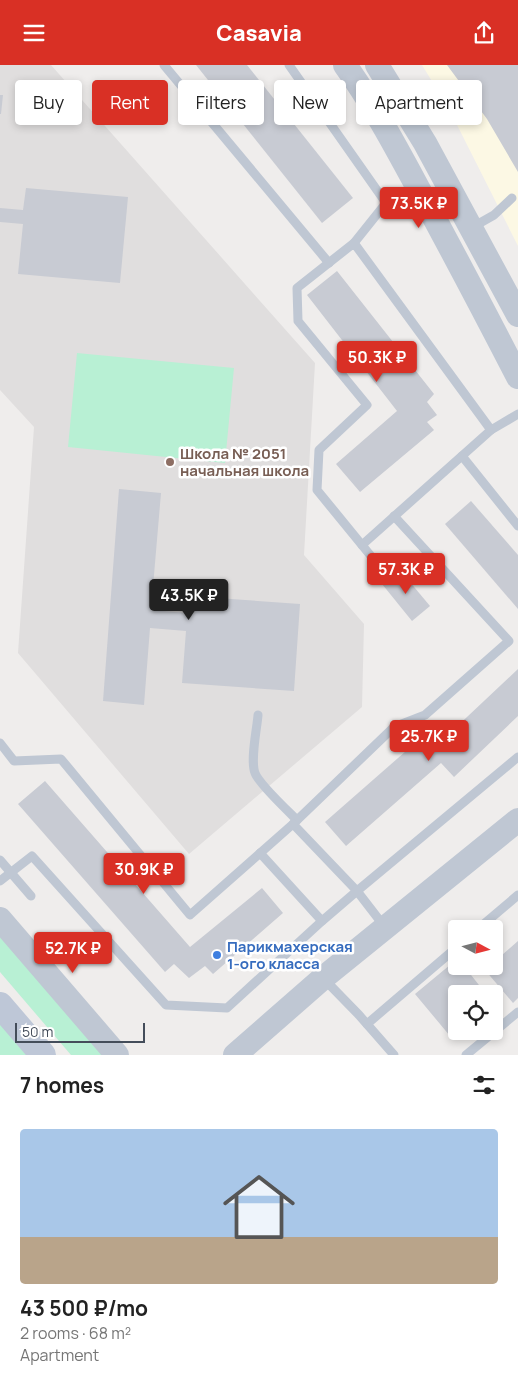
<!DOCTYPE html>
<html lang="en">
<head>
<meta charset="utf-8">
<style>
  body { margin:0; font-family:Manrope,sans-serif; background:#f2f2f2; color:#222; height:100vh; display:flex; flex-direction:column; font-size:19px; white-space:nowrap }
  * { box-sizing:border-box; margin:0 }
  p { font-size:16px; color:#767676 }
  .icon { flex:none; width:28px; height:28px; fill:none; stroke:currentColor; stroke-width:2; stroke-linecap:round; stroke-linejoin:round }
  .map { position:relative; height:990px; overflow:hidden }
  .sheet { display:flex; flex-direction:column; background:#fff; flex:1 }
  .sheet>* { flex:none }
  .top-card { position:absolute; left:15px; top:15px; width:489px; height:45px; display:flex; gap:10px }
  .needle { width:32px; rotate:97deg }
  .fabs { position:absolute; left:448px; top:855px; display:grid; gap:10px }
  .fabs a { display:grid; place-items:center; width:55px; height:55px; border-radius:5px; background:#fff; box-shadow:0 2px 8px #0003; font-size:25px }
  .scale { position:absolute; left:15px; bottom:12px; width:130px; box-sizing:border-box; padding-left:5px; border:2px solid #444d5a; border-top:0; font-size:14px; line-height:18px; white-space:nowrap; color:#444d5a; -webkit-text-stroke:4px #fff; paint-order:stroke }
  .price { position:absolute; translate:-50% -42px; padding:0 11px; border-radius:5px; background:#d93025; color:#fff; font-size:16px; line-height:32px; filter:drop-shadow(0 1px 2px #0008) }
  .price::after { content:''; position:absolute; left:50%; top:30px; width:15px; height:11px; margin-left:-8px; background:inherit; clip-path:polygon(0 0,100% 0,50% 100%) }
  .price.current { background:#222; color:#fff }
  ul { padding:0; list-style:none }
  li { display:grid; align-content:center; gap:10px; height:265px; padding:0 20px }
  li+li { border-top:1px solid #e0e0e0 }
  li span { display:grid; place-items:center; height:155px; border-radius:5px; color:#555 }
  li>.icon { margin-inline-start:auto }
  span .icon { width:90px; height:90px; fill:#fffc; stroke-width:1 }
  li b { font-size:21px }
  h2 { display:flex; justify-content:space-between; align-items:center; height:60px; padding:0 20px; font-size:21px }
  .chip { padding:0 18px; border-radius:5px; background:#fff; box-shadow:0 2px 8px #0003; font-size:18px; line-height:45px }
  .chip.current { background:#d93025; color:#fff }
  header { display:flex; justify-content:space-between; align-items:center; height:65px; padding:0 20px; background:#d93025; color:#fff; font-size:22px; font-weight:800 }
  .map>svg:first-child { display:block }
  .commercial { fill:#fcf8e4 }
  .education { fill:#e0dede }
  .green { fill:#b8f0d4 }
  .building { fill:#c8cbd3 }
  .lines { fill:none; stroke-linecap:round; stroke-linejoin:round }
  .service { stroke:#bfc7d3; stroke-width:9 }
  .tertiary { stroke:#bfc7d3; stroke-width:24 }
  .secondary { stroke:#bec7d7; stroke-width:26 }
  .education-dot { fill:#8d6e63; stroke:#fff; stroke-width:2 }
  .shop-dot { fill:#3f7fe0; stroke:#fff; stroke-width:2 }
  .labels { text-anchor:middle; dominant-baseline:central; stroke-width:5; stroke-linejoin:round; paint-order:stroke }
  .education-label { font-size:15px; font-weight:bold; fill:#785e54; stroke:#fff; text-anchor:start }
  .shop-label { font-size:15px; font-weight:bold; fill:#366cbe; stroke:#fff; text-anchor:start }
</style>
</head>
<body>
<header><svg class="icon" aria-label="menu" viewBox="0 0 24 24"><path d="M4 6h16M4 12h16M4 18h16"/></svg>Casavia<svg class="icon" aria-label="share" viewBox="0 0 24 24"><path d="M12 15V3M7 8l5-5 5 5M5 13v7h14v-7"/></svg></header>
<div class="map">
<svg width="518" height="990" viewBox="0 0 518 990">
  <rect width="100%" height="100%" fill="#efedec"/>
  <!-- commercial -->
  <polygon class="commercial" points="422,0 518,0 518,181 449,44"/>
  <!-- education -->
  <polygon class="education" points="0,0 51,0 315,298 304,490 364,559 362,642 189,789 18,588 34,362 0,325"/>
  <!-- green -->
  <g class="green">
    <polygon points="77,288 234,303 225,398 68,382"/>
    <polygon points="0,863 109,990 71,990 0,907"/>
    <polygon points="0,958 28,990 0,990"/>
  </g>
  <!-- building -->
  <g class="building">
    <polygon points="196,0 247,0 353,133 322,158"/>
    <polygon points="447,0 518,0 518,107 487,54"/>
    <polygon points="0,30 3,30 1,49 0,49"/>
    <polygon points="26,123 128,132 120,218 18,209 23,159 0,157 0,143 23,145"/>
    <polygon points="337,206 434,329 427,337 437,350 427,357 434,365 360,427 336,399 397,346 307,230"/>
    <polygon points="119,424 161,428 151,545 187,548 189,531 300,539 294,626 182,618 186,566 150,563 144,640 103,636"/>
    <polygon points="471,436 518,490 518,544 445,459"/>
    <polygon points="399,504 430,541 412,556 382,519"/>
    <polygon points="518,604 518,651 454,712 441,698 346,781 325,757 422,672 433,684"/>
    <polygon points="45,716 190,882 262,823 283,848 213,909 205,901 189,913 174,899 165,907 18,739"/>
    <polygon points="518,876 518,933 513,938 485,905 489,901 494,901 494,897"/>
    <polygon points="456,895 456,901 464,901 486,929 456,929 456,966 450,971 415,929"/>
  </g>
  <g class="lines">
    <!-- service -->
    <g class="service">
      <polyline points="164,0 329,198"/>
      <polyline points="289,0 386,138 354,178"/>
      <polyline points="471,163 494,150 512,133"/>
      <polyline points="462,391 518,461"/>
      <polyline points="394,451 509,576 425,650 394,662 293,759 357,826 518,692"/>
      <polyline points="362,480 491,365"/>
      <polyline points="384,507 317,425 319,385 367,340 298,256 297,223 354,178 491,365 518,349"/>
      <path d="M 258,650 C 257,664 250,695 255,708 C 259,719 287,745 297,755"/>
      <polyline points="0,678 14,696 61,694 190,850 293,759"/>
      <polyline points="260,788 322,856"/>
      <polyline points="0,795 31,831"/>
      <polyline points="0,816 32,791 166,940 227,943 322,856 357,826 384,861"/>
      <polyline points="478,864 518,830"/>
      <polyline points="323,913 359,950 394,990"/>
      <polyline points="367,959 456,883"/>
      <polyline points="466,990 518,947"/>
    </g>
    <!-- tertiary -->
    <g class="tertiary">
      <path d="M 345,0 C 375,42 399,88 424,134 C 456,193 487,252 518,312"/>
      <polyline points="377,0 425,78 518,250"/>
      <polyline points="0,854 117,990"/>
      <polyline points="235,990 323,913 518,755"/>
    </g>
    <!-- secondary -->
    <polyline class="secondary" points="0,940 43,990"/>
  </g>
  <!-- markers -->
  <circle class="education-dot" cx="170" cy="397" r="5"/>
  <circle class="shop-dot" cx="217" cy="890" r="5"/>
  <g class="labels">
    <!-- education labels -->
    <g class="education-label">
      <text x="180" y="388">Школа № 2051<tspan x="180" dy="17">начальная школа</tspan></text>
    </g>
    <!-- shop labels -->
    <g class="shop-label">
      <text x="227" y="881">Парикмахерская<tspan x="227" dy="17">1-ого класса</tspan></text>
    </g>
  </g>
</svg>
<div class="fabs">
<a><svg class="needle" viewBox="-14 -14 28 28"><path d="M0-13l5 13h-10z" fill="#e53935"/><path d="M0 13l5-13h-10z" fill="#767676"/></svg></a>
<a><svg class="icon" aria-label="locate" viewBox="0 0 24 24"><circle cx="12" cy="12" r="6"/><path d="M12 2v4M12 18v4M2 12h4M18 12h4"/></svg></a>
</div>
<div class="scale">50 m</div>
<b class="price" style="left:419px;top:164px">73.5K ₽</b>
<b class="price" style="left:377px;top:318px">50.3K ₽</b>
<b class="price" style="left:406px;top:530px">57.3K ₽</b>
<b class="price current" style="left:189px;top:556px">43.5K ₽</b>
<b class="price" style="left:429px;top:697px">25.7K ₽</b>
<b class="price" style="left:144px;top:830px">30.9K ₽</b>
<b class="price" style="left:73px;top:909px">52.7K ₽</b>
<div class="top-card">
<a class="chip">Buy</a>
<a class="chip current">Rent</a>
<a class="chip">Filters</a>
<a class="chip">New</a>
<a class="chip">Apartment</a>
</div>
</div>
<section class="sheet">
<h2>7 homes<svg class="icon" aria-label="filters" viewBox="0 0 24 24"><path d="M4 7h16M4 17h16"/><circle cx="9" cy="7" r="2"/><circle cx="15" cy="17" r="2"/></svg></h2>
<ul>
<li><span style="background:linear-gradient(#a9c7e8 70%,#b9a48a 0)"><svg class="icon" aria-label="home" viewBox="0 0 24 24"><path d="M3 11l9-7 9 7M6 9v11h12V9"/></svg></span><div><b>43 500 ₽/mo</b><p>2 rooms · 68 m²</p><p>Apartment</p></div></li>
</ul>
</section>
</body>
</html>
